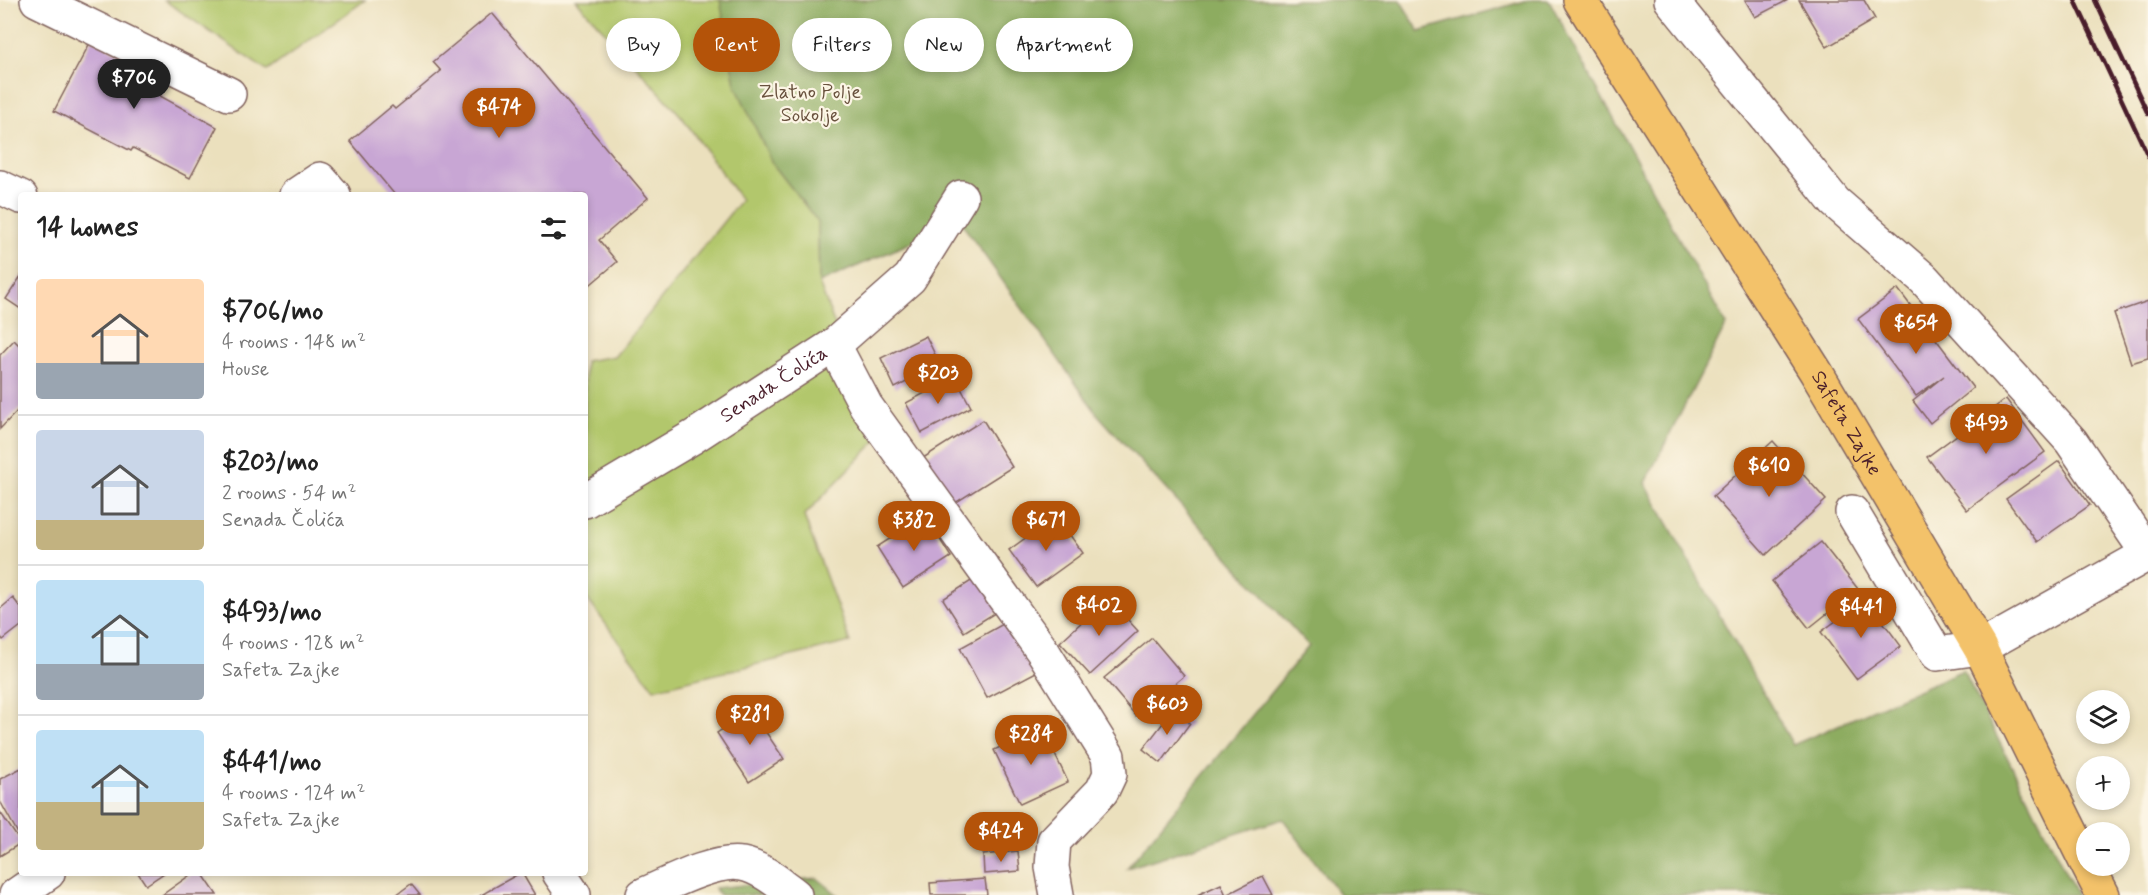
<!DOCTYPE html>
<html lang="en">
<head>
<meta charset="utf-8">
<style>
  body { margin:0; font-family:Mynerve,sans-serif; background:#f6f6f6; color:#222; height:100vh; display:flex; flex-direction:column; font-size:22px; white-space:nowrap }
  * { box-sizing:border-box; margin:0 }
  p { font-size:20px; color:#767676 }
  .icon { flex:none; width:33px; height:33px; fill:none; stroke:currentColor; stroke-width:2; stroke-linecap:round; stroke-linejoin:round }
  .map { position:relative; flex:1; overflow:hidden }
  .details { position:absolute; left:18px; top:192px; width:570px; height:684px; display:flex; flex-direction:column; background:#fff; border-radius:6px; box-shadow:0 3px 9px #0003 }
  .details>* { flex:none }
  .guide { position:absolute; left:606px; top:18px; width:570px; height:54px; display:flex; gap:12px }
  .controls { position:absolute; left:2076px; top:690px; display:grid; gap:12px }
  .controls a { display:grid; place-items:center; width:54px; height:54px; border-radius:50%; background:#fff; box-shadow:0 3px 9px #0003; font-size:30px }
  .price { position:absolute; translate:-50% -51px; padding:0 14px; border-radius:21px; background:#b45309; color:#fff; font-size:20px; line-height:39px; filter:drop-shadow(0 2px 3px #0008) }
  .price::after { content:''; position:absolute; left:50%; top:36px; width:18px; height:14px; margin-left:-9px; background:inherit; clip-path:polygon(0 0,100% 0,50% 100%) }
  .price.active { background:#222; color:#fff }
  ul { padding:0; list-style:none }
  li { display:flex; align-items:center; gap:18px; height:150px; padding:0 18px }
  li+li { border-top:2px solid #e0e0e0 }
  li span { display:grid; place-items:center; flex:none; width:168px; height:120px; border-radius:6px; color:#555 }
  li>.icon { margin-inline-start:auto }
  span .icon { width:72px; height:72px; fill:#fffc; stroke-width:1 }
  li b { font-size:26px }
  h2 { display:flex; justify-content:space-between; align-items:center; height:72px; padding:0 18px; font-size:26px }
  .pill { padding:0 21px; border-radius:27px; background:#fff; box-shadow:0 3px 9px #0003; font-size:21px; line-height:54px }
  .pill.active { background:#b45309; color:#fff }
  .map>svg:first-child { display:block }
  .green { fill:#b2c76c; stroke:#7e734c; stroke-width:1.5 }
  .forest { fill:#8dac60; stroke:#6c6646; stroke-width:1.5 }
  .building { fill:#c8a6d4 }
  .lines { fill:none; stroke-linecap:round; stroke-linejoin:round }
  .minor-casing { stroke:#82635e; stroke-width:36 }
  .major-casing { stroke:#82635e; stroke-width:36 }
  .minor { stroke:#fff; stroke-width:33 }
  .major { stroke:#f3c26a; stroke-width:33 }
  .rail { stroke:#4a1f2b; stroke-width:4.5 }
  .labels { text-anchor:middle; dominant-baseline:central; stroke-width:4.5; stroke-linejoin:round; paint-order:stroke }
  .park-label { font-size:20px; fill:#69513e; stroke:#fcf5e5 }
  .street-label { font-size:20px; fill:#4a1f2b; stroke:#fcf5e5 }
</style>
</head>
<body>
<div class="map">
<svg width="2148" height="895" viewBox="0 0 2148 895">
  <rect width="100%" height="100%" fill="#fcf5e5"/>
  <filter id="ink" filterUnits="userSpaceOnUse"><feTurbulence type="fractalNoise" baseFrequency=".0167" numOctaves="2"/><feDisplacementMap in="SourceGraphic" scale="12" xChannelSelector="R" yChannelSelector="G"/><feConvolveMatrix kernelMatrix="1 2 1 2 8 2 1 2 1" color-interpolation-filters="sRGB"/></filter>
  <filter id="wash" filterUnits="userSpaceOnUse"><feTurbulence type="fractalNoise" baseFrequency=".008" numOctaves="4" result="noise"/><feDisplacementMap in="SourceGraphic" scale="24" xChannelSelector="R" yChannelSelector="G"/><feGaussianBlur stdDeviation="1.35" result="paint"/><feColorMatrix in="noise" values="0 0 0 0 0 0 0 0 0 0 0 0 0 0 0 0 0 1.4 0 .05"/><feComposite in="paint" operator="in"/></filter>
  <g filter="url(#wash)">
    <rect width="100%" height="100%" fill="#ebe0bd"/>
    <!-- green -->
    <g class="green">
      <polygon points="164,0 365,0 267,71"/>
      <polygon points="576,0 871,0 818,231 819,283 878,439 804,516 850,642 654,689 585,596 585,361 615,356 741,200 682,117"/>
    </g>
    <!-- forest -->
    <g class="forest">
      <polygon points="720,0 1400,0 1419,31 1528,0 1549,0 1726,325 1645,483 1793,745 1963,670 2077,895 1340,895 1283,819 1127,868 1309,646 1098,415 960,221 819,283 818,222 772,163 735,84"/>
      <polygon points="817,878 838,895 720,895 714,888"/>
    </g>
    <g id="blocks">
      <!-- building -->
      <g class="building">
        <polygon points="1745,0 1788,0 1755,17"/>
        <polygon points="1799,0 1864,0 1875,19 1827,47"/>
        <polygon points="492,13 648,198 599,240 617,262 585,289 585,195 395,195 350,141 392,106 395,109 441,71 433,62"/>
        <polygon points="92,39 169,79 160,96 217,127 190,178 133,148 131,151 54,111"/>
        <polygon points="21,276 21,309 6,299"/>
        <polygon points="1898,289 1973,388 1930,423 1913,401 1944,376 1916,396 1858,319"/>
        <polygon points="2148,301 2148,358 2131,363 2114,313"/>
        <polygon points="926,336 940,365 895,388 881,358"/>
        <polygon points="14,340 21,347 21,407 0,429 0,355"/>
        <polygon points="955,377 971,407 922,433 906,403"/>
        <polygon points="2006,399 2045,452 1967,510 1927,457"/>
        <polygon points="983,420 1012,467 952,505 923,458"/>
        <polygon points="1773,441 1826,500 1766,555 1713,496"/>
        <polygon points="2059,461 2090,505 2037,542 2006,499"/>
        <polygon points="925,516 951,557 903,588 877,547"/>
        <polygon points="1056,516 1083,553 1036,587 1009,550"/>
        <polygon points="1821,542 1858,589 1809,628 1772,581"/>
        <polygon points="982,574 1003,608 964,632 943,599"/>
        <polygon points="13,598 21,608 21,626 3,640 0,636 0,609"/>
        <polygon points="1108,598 1138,631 1090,675 1060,642"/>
        <polygon points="1866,599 1901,646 1856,679 1821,632"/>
        <polygon points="1012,619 1040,670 987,698 960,648"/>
        <polygon points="1152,638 1184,676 1136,716 1104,678"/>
        <polygon points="751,710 784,759 749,782 717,733"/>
        <polygon points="1173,710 1190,723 1161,763 1143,749"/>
        <polygon points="1042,727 1068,782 1020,804 994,750"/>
        <polygon points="21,768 21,839 0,801 0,779"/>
        <polygon points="0,812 21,843 0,856"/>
        <polygon points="1018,851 1020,871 984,874 983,855"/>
        <polygon points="138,873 164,873 146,885"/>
        <polygon points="193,873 202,873 217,895 162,895"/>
        <polygon points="520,873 522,873 535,895 481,895"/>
        <polygon points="1263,876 1273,895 1197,895 1221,884 1226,895"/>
        <polygon points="985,879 987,895 931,895 930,883"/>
        <polygon points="411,884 420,895 396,895"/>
      </g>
    </g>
  </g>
  <g filter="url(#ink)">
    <use href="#blocks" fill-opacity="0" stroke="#82635e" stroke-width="1.5"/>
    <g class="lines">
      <defs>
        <g id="minor">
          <polyline points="37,0 229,94"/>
          <polyline points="1671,0 1835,202 1924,279 2071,441 2148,554"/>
          <polyline points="0,187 21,197"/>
          <polyline points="296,195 320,179 334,195"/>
          <polyline points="834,345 866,406 1044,653 1108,756 1110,774 1102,791 1054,841 1052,867 1057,895"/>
          <path id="s1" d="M 585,501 L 693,437 L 834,345 L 910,278 L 961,197"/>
          <polyline points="1852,512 1937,654 1980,648 2148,554"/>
          <polyline points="559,873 574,895"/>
          <polyline points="16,895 48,873"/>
          <path d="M 643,895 C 668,884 715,859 742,864 C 762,868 779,883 795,895"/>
        </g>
        <g id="major">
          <path id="s2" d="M 1580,0 L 1816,372 L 1980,648 L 2086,862"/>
          <polyline points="2088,866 2103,895"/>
        </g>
      </defs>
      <!-- minor casing -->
      <use href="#minor" class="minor-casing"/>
      <!-- major casing -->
      <use href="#major" class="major-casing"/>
      <!-- minor -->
      <use href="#minor" class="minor"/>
      <!-- major -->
      <use href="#major" class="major"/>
      <!-- rail -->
      <g class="rail">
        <polyline points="2075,0 2148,156"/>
        <polyline points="2095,0 2148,114"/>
      </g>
    </g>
  </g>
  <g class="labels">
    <!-- park labels -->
    <g class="park-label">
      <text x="810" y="92">Zlatno Polje<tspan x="810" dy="23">Sokolje</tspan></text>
    </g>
    <!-- street labels -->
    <g class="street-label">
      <text stroke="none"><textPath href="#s1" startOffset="222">Senada Čolića</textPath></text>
      <text stroke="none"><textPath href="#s2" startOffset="500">Safeta Zajke</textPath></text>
    </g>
  </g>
</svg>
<div class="controls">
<a><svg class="icon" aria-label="layers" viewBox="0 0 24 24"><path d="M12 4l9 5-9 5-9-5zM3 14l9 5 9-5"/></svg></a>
<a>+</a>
<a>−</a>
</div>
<b class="price active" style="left:134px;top:110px">$706</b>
<b class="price" style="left:499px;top:139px">$474</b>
<b class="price" style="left:1916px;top:355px">$654</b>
<b class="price" style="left:938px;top:405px">$203</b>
<b class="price" style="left:1986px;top:455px">$493</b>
<b class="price" style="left:1769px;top:498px">$610</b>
<b class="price" style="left:914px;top:552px">$382</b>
<b class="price" style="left:1046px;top:552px">$671</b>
<b class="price" style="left:1099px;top:637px">$402</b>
<b class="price" style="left:1861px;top:639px">$441</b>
<b class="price" style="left:1167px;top:736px">$603</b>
<b class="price" style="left:750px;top:746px">$281</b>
<b class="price" style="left:1031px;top:766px">$284</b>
<b class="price" style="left:1001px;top:863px">$424</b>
<div class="guide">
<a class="pill">Buy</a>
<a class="pill active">Rent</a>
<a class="pill">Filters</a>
<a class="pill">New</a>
<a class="pill">Apartment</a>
</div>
<section class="details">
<h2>14 homes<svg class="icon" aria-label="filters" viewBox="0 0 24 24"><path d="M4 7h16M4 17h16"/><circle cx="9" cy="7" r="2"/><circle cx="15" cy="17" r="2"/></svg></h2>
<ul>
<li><span style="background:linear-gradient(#ffd9b3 70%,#9aa5b1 0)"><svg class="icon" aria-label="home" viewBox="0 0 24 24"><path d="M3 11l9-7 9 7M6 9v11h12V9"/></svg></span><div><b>$706/mo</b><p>4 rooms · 148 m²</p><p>House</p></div></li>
<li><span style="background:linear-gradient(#c9d6e8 75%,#c2b280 0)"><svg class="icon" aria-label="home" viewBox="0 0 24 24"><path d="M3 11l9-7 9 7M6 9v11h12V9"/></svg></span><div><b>$203/mo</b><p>2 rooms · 54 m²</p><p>Senada Čolića</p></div></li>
<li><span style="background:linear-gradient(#bfe0f5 70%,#9aa5b1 0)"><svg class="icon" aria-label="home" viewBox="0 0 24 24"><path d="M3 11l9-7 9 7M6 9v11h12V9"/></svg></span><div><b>$493/mo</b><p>4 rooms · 128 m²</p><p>Safeta Zajke</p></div></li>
<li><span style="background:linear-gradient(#bfe0f5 60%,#c2b280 0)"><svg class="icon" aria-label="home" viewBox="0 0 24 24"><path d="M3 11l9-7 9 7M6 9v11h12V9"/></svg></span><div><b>$441/mo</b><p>4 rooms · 124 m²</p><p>Safeta Zajke</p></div></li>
</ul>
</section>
</div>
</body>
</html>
